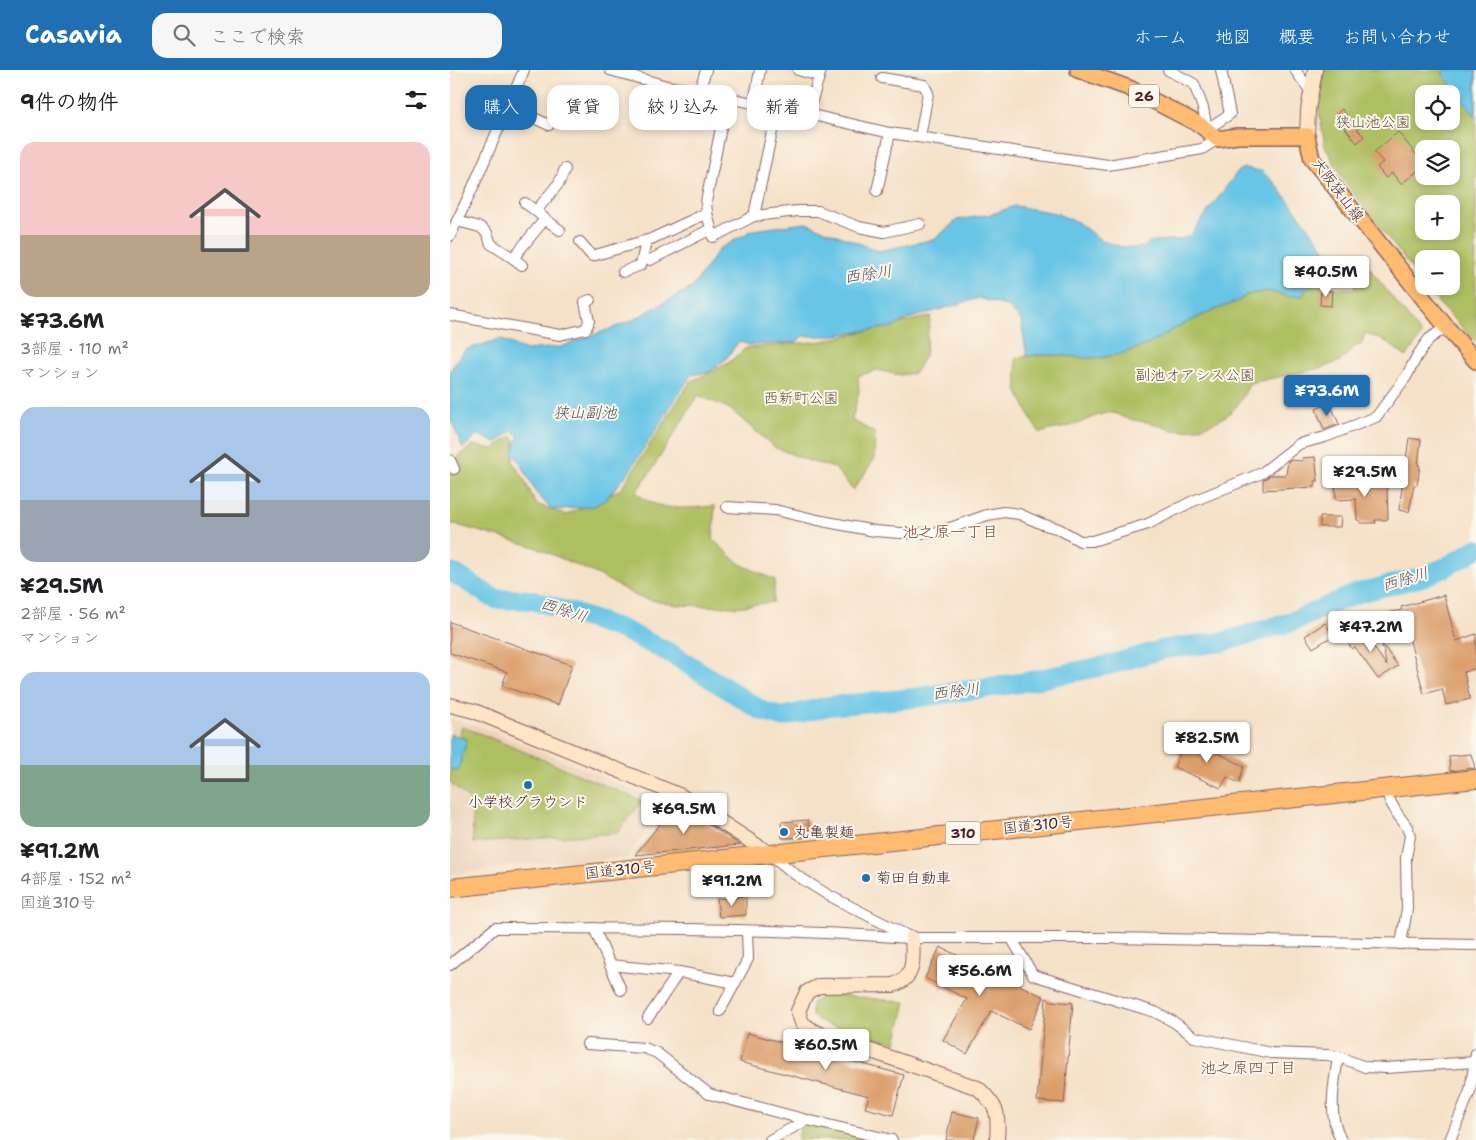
<!DOCTYPE html>
<html lang="ja">
<head>
<meta charset="utf-8">
<style>
  body { margin:0; font-family:"Shantell Sans","Klee One",sans-serif; background:#f6f6f6; color:#202124; height:100vh; display:flex; flex-direction:column; font-size:19px; white-space:nowrap }
  * { box-sizing:border-box; margin:0 }
  p { font-size:16px; color:#757577 }
  .icon { flex:none; width:28px; height:28px; fill:none; stroke:currentColor; stroke-width:2; stroke-linecap:round; stroke-linejoin:round }
  .map { position:relative; flex:1; overflow:hidden }
  .details { display:flex; flex-direction:column; background:#fff; width:450px }
  .details>* { flex:none }
  .hud { position:absolute; left:15px; top:15px; width:475px; height:45px; display:flex; gap:10px }
  .buttons { position:absolute; left:965px; top:15px; display:grid; gap:10px }
  .buttons a { display:grid; place-items:center; width:45px; height:45px; border-radius:10px; background:#fff; box-shadow:0 2px 8px #0003; font-size:25px }
  .price { position:absolute; translate:-50% -42px; padding:0 11px; border-radius:5px; background:#fff; color:#222; font-size:16px; line-height:32px; filter:drop-shadow(0 1px 2px #0008) }
  .price::after { content:''; position:absolute; left:50%; top:30px; width:15px; height:11px; margin-left:-8px; background:inherit; clip-path:polygon(0 0,100% 0,50% 100%) }
  .price.selected { background:#1f6fb2; color:#fff }
  ul { padding:0; list-style:none }
  li { display:grid; align-content:center; gap:10px; height:265px; padding:0 20px }
  li span { display:grid; place-items:center; height:155px; border-radius:15px; color:#555 }
  li>.icon { margin-inline-start:auto }
  span .icon { width:90px; height:90px; fill:#fffc; stroke-width:1 }
  li b { font-size:21px }
  h2 { display:flex; justify-content:space-between; align-items:center; height:60px; padding:0 20px; font-size:21px }
  .tag { padding:0 18px; border-radius:15px; background:#fff; box-shadow:0 2px 8px #0003; font-size:18px; line-height:45px }
  .tag.selected { background:#1f6fb2; color:#fff }
  header { display:flex; align-items:center; gap:30px; box-sizing:border-box; height:70px; padding:0 25px; background:#1f6fb2; color:#fff }
  header strong { font-size:24px }
  nav { display:flex; gap:28px; margin-inline-start:auto; font-size:18px }
  .search { width:350px; height:45px; background:#f6f6f6; display:flex; align-items:center; gap:12px; box-sizing:border-box; padding:0 18px; border-radius:15px; color:#757577; font-size:19px }
  main { display:flex; flex:1; min-height:0 }
  .map>svg:first-child { display:block }
  .built { fill:#ecd2b8 }
  .green { fill:#aebf62; stroke:#7c6f46; fill-rule:evenodd }
  .water { fill:#68c5e6; stroke:#597288 }
  .lines { fill:none; stroke-linecap:round; stroke-linejoin:round }
  .river { stroke:#68c5e6; stroke-width:20 }
  .building { fill:#db9e6a }
  .street-casing { stroke:#866362; stroke-width:12 }
  .secondary-casing { stroke:#866362; stroke-width:16 }
  .primary-casing { stroke:#866362; stroke-width:18 }
  .highway-casing { stroke:#866362; stroke-width:20 }
  .street { stroke:#fff; stroke-width:10 }
  .secondary { stroke:#ffe4c6; stroke-width:14 }
  .primary { stroke:#febb71; stroke-width:15 }
  .highway { stroke:#febb71; stroke-width:18 }
  .poi-dot { fill:#1f6fb2; stroke:#fbf7ec; stroke-width:2 }
  .labels { text-anchor:middle; dominant-baseline:central; stroke-width:4; stroke-linejoin:round; paint-order:stroke }
  .shield { fill:#fbf7ec; stroke:#7f6065; stroke-width:1 }
  .shield-label { font-size:14px; font-weight:bold; fill:#4a1f2b }
  .park-label { font-size:15px; fill:#684f3c; stroke:#fbf7ec }
  .street-label { font-size:15px; fill:#4a1f2b; stroke:#fbf7ec }
  .poi-label { font-size:15px; fill:#4a1f2b; stroke:#fbf7ec; text-anchor:start }
  .water-label { font-size:16px; font-style:italic; fill:#535163; stroke:#fbf7ec }
  .neighbourhood-label { font-size:16px; fill:#7d4b41; stroke:#fbf7ec }
</style>
</head>
<body>
<header>
<strong>Casavia</strong>
<div class="search"><svg class="icon" aria-label="search" viewBox="0 0 24 24"><circle cx="10" cy="10" r="6"/><path d="M15 15l6 6"/></svg>ここで検索</div>
<nav><a>ホーム</a><a>地図</a><a>概要</a><a>お問い合わせ</a></nav>
</header>
<main>
<section class="details">
<h2>9件の物件<svg class="icon" aria-label="filters" viewBox="0 0 24 24"><path d="M4 7h16M4 17h16"/><circle cx="9" cy="7" r="2"/><circle cx="15" cy="17" r="2"/></svg></h2>
<ul>
<li><span style="background:linear-gradient(#f6c9c9 60%,#b9a48a 0)"><svg class="icon" aria-label="home" viewBox="0 0 24 24"><path d="M3 11l9-7 9 7M6 9v11h12V9"/></svg></span><div><b>¥73.6M</b><p>3部屋 · 110 m²</p><p>マンション</p></div></li>
<li><span style="background:linear-gradient(#a9c7e8 60%,#9aa5b1 0)"><svg class="icon" aria-label="home" viewBox="0 0 24 24"><path d="M3 11l9-7 9 7M6 9v11h12V9"/></svg></span><div><b>¥29.5M</b><p>2部屋 · 56 m²</p><p>マンション</p></div></li>
<li><span style="background:linear-gradient(#a9c7e8 60%,#7fa58c 0)"><svg class="icon" aria-label="home" viewBox="0 0 24 24"><path d="M3 11l9-7 9 7M6 9v11h12V9"/></svg></span><div><b>¥91.2M</b><p>4部屋 · 152 m²</p><p>国道310号</p></div></li>
</ul>
</section>
<div class="map">
<svg width="1026" height="1070" viewBox="0 0 1026 1070">
  <rect width="100%" height="100%" fill="#fbf7ec"/>
  <filter id="ink" filterUnits="userSpaceOnUse"><feTurbulence type="fractalNoise" baseFrequency=".02" numOctaves="2"/><feDisplacementMap in="SourceGraphic" scale="10" xChannelSelector="R" yChannelSelector="G"/><feConvolveMatrix kernelMatrix="1 2 1 2 8 2 1 2 1" color-interpolation-filters="sRGB"/></filter>
  <filter id="wash" filterUnits="userSpaceOnUse"><feTurbulence type="fractalNoise" baseFrequency=".0096" numOctaves="4" result="noise"/><feDisplacementMap in="SourceGraphic" scale="20" xChannelSelector="R" yChannelSelector="G"/><feGaussianBlur stdDeviation="1.12" result="paint"/><feColorMatrix in="noise" values="0 0 0 0 0 0 0 0 0 0 0 0 0 0 0 0 0 1.4 0 .05"/><feComposite in="paint" operator="in"/></filter>
  <g filter="url(#wash)">
    <rect width="100%" height="100%" fill="#f5e1c8"/>
    <!-- built -->
    <polygon class="built" points="0,648 30,657 216,733 176,788 71,794 0,805"/>
    <!-- green -->
    <g class="green">
      <path d="M 873,0 L 1026,0 L 1026,272 L 985,229 L 975,216 L 1001,216 L 1001,189 L 974,189 L 974,214 L 893,110 L 875,76 L 868,36 ZM 974,24 L 1001,24 L 1001,51 L 974,51 ZM 974,79 L 1001,79 L 1001,106 L 974,106 ZM 974,134 L 1001,134 L 1001,161 L 974,161 Z"/>
      <path d="M 920,198 L 923,203 L 972,265 L 956,287 L 937,272 L 915,263 L 911,275 L 906,276 L 890,291 L 875,297 L 800,313 C 795,322 790,334 781,342 C 768,353 741,363 723,360 C 717,359 711,356 705,354 C 695,351 685,351 675,348 C 671,347 668,344 664,343 C 650,341 634,353 620,356 C 610,359 600,359 590,363 L 583,353 L 567,320 L 566,288 L 586,285 L 655,287 L 699,274 L 728,257 L 757,243 L 788,231 L 797,225 L 817,221 L 837,226 L 853,222 L 861,214 L 868,213 L 887,218 L 904,219 L 907,204 Z"/>
      <path d="M 481,246 L 478,261 L 475,286 L 465,303 L 450,305 L 427,300 L 408,306 L 409,321 L 402,350 L 425,363 L 424,390 L 403,420 L 385,398 L 359,391 L 324,377 L 280,339 L 248,325 L 201,401 L 186,422 C 207,443 237,438 265,436 L 263,470 L 290,494 L 325,510 L 323,532 L 286,537 L 228,535 L 210,532 L 188,527 L 149,505 L 85,477 L 0,453 L 0,393 L 23,375 L 43,379 L 61,366 L 65,370 L 63,392 L 73,407 L 86,434 L 116,445 L 171,419 L 240,312 L 277,294 L 296,278 L 373,271 Z"/>
      <polygon points="12,657 29,663 192,731 167,763 23,773 22,732 0,712 0,699 8,701 17,669 9,666"/>
      <polygon points="376,924 456,932 446,973 375,954 362,946 362,933"/>
      <polygon points="358,1054 423,1070 348,1070 350,1059"/>
    </g>
    <!-- water -->
    <g class="water">
      <polygon points="993,0 1026,0 1026,47 993,5"/>
      <path d="M 794,98 L 811,101 L 825,113 L 881,187 L 877,215 C 866,213 856,214 853,226 L 837,226 L 817,221 L 797,225 L 788,231 L 757,243 L 728,257 L 699,274 L 667,285 L 655,287 L 639,288 L 602,285 L 586,285 L 577,287 L 571,250 L 557,236 L 529,228 L 458,249 L 443,257 L 379,266 L 352,266 L 347,272 L 338,273 L 299,275 L 289,271 L 275,290 L 259,302 L 241,305 L 178,403 L 155,430 L 144,436 L 102,440 L 87,424 L 69,390 L 63,385 L 66,372 L 69,367 L 63,361 L 45,373 L 28,364 L 13,378 L 0,348 L 0,301 L 15,280 L 50,269 L 76,280 L 111,277 L 179,252 L 243,217 L 269,179 L 303,160 L 356,153 L 429,181 L 485,169 L 507,150 L 542,144 L 565,136 L 605,143 L 627,152 L 652,171 L 672,177 L 693,178 L 699,172 L 730,169 L 740,166 L 788,101 Z"/>
      <polygon points="0,664 17,669 8,701 0,699"/>
    </g>
    <g class="lines">
      <!-- river -->
      <polyline class="river" points="0,503 5,504 45,529 83,530 171,559 222,584 312,641 332,647 379,636 463,628 570,613 663,594 714,579 773,572 841,552 908,523 972,507 996,497 1026,479"/>
    </g>
    <g id="blocks">
      <!-- building -->
      <g class="building">
        <polygon points="892,39 914,67 907,73 885,45"/>
        <polygon points="948,62 974,94 974,96 951,114 942,103 936,108 927,97 933,92 924,82"/>
        <polygon points="871,220 882,221 881,236 870,235"/>
        <polygon points="880,333 889,354 874,360 866,339"/>
        <polygon points="959,368 971,370 968,395 970,396 967,415 964,415 959,442 949,440"/>
        <polygon points="865,387 868,411 865,411 865,417 813,420 813,410 821,405 836,405 838,391 840,390 853,391 852,388"/>
        <polygon points="934,409 934,417 937,417 938,449 936,449 936,450 925,450 926,453 910,453 910,450 907,450 906,429 886,430 885,410"/>
        <polygon points="870,447 891,447 890,457 870,457"/>
        <polygon points="994,525 1006,571 1026,564 1026,598 1014,602 1020,629 996,635 992,619 974,624 955,552 929,557 927,545 952,540 951,537"/>
        <polygon points="0,552 122,595 108,635 52,616 57,602 0,583"/>
        <polygon points="875,553 883,566 863,578 855,566"/>
        <polygon points="909,556 937,596 932,574 948,596 928,609 905,577 902,579 894,567"/>
        <polygon points="733,666 794,696 789,713 777,707 771,718 724,697 730,684 726,683"/>
        <polygon points="1021,684 1025,698 1000,701 999,686"/>
        <polygon points="226,734 227,734 290,775 185,785"/>
        <polygon points="358,750 359,767 332,768 331,752"/>
        <polygon points="296,826 296,845 269,847 267,829"/>
        <polygon points="490,877 594,927 579,959 541,941 517,984 493,970 517,929 475,908"/>
        <polygon points="596,928 602,931 623,933 614,1033 587,1031"/>
        <polygon points="297,963 454,1005 443,1045 415,1038 419,1026 290,992"/>
        <polygon points="502,1042 529,1048 524,1070 496,1070"/>
      </g>
    </g>
  </g>
  <g filter="url(#ink)">
    <use href="#blocks" fill-opacity="0" stroke="#866362" stroke-width="1"/>
    <g class="lines">
      <defs>
        <g id="street">
          <polyline points="160,0 217,16 358,44 440,63 658,95 752,79 768,69"/>
          <polyline points="348,0 369,6"/>
          <polyline points="718,0 744,14 753,38 757,59 780,44 771,0"/>
          <polyline points="845,0 862,23"/>
          <polyline points="432,8 474,15 478,23 470,67"/>
          <polyline points="249,22 256,0"/>
          <polyline points="304,33 310,0"/>
          <polyline points="58,36 99,55"/>
          <polyline points="358,44 371,0"/>
          <polyline points="427,121 440,63"/>
          <polyline points="75,133 86,141"/>
          <polyline points="257,143 263,167 304,146 348,141 368,141 409,157 434,162 470,154"/>
          <polyline points="304,146 327,38"/>
          <polyline points="95,149 110,160"/>
          <polyline points="7,151 30,157 37,163 41,174 63,188 95,149 86,141 109,113 115,99"/>
          <polyline points="0,166 23,117 74,0"/>
          <polyline points="130,172 142,186 201,169 257,143 256,132 277,28"/>
          <polyline points="63,188 72,195"/>
          <polyline points="200,190 261,159"/>
          <polyline points="173,202 191,195 196,171"/>
          <polyline points="0,245 110,265 136,259 139,251 135,232 140,230"/>
          <polyline points="0,390 4,399"/>
          <polyline points="277,437 325,440 372,451 425,461 450,463 486,463 537,445 554,442 569,444 592,454 609,459 630,471 642,471 698,454 741,432 812,403 849,374 875,367 926,347 956,307 967,286 979,269 996,257"/>
          <polyline points="937,719 939,729 946,742 957,757 960,766 956,788 957,839 951,874"/>
          <polyline points="320,784 346,805 378,825 462,868 661,868 1026,875"/>
          <polyline points="144,858 171,920"/>
          <polyline points="562,869 583,905 705,942 724,952 744,967 821,983 878,985 892,988 915,997 936,998 1024,992"/>
          <path d="M 0,895 L 45,858 C 182,858 320,858 458,868"/>
          <polyline points="160,895 229,902 285,913"/>
          <polyline points="270,941 298,889 297,861"/>
          <polyline points="198,948 229,902"/>
          <polyline points="137,974 194,978 207,983 259,1024 357,1050"/>
          <path d="M 888,987 C 884,1016 877,1043 891,1070"/>
          <polyline points="320,1070 357,1050 442,1070"/>
          <polyline points="1000,1070 1020,1021 1026,983"/>
        </g>
        <g id="secondary">
          <polyline points="857,66 858,40 865,0"/>
          <polyline points="0,635 24,641 231,726 320,784"/>
          <path d="M 462,868 C 463,888 466,908 443,915 L 369,916 L 357,922 L 348,941 L 352,953 L 363,961 L 528,1018 C 548,1037 549,1043 547,1070"/>
        </g>
        <polyline id="primary" points="628,0 679,18 750,55 768,69 787,66 857,66 862,89 993,253 1026,291"/>
        <polyline id="highway" points="0,818 1026,709"/>
      </defs>
      <!-- street casing -->
      <use href="#street" class="street-casing"/>
      <!-- secondary casing -->
      <use href="#secondary" class="secondary-casing"/>
      <!-- primary casing -->
      <use href="#primary" class="primary-casing"/>
      <!-- highway casing -->
      <use href="#highway" class="highway-casing"/>
      <!-- street -->
      <use href="#street" class="street"/>
      <!-- secondary -->
      <use href="#secondary" class="secondary"/>
      <!-- primary -->
      <use href="#primary" class="primary"/>
      <!-- highway -->
      <use href="#highway" class="highway"/>
    </g>
  </g>
  <!-- markers -->
  <g class="poi-dot">
    <circle cx="78" cy="715" r="5"/>
    <circle cx="334" cy="762" r="5"/>
    <circle cx="416" cy="808" r="5"/>
  </g>
  <g class="labels">
    <!-- shield labels -->
    <g class="shield">
      <rect x="679" y="14.5" width="30" height="23" rx="4"/>
      <rect x="495.5" y="751.5" width="35" height="23" rx="4"/>
    </g>
    <g class="shield-label">
      <text x="694" y="26">26</text>
      <text x="513" y="763">310</text>
    </g>
    <!-- park labels -->
    <g class="park-label">
      <text x="923" y="52">狭山池公園</text>
      <text x="745" y="305">副池オアシス公園</text>
      <text x="351" y="328">西新町公園</text>
    </g>
    <!-- street labels -->
    <g class="street-label">
      <text transform="translate(888 120) rotate(53)">大阪狭山線</text>
      <text transform="translate(588 755) rotate(-6)">国道310号</text>
      <text transform="translate(170 800) rotate(-6)">国道310号</text>
    </g>
    <!-- poi labels -->
    <g class="poi-label">
      <text x="78" y="732" text-anchor="middle">小学校グラウンド</text>
      <text x="344" y="762">丸亀製麺</text>
      <text x="426" y="808">菊田自動車</text>
    </g>
    <!-- water labels -->
    <g class="water-label">
      <text transform="translate(418 204) rotate(-8)">西除川</text>
      <text x="135" y="342">狭山副池</text>
      <text transform="translate(955 509) rotate(-17)">西除川</text>
      <text transform="translate(114 540) rotate(18)">西除川</text>
      <text transform="translate(506 621) rotate(-7)">西除川</text>
    </g>
    <!-- neighbourhood labels -->
    <g class="neighbourhood-label">
      <text x="500" y="461">池之原一丁目</text>
      <text x="798" y="997">池之原四丁目</text>
    </g>
  </g>
</svg>
<div class="buttons">
<a><svg class="icon" aria-label="locate" viewBox="0 0 24 24"><circle cx="12" cy="12" r="6"/><path d="M12 2v4M12 18v4M2 12h4M18 12h4"/></svg></a>
<a><svg class="icon" aria-label="layers" viewBox="0 0 24 24"><path d="M12 4l9 5-9 5-9-5zM3 14l9 5 9-5"/></svg></a>
<a>+</a>
<a>−</a>
</div>
<b class="price" style="left:876px;top:228px">¥40.5M</b>
<b class="price selected" style="left:877px;top:347px">¥73.6M</b>
<b class="price" style="left:915px;top:428px">¥29.5M</b>
<b class="price" style="left:921px;top:583px">¥47.2M</b>
<b class="price" style="left:757px;top:694px">¥82.5M</b>
<b class="price" style="left:234px;top:765px">¥69.5M</b>
<b class="price" style="left:282px;top:837px">¥91.2M</b>
<b class="price" style="left:530px;top:927px">¥56.6M</b>
<b class="price" style="left:376px;top:1001px">¥60.5M</b>
<div class="hud">
<a class="tag selected">購入</a>
<a class="tag">賃貸</a>
<a class="tag">絞り込み</a>
<a class="tag">新着</a>
</div>
</div>
</main>
</body>
</html>
